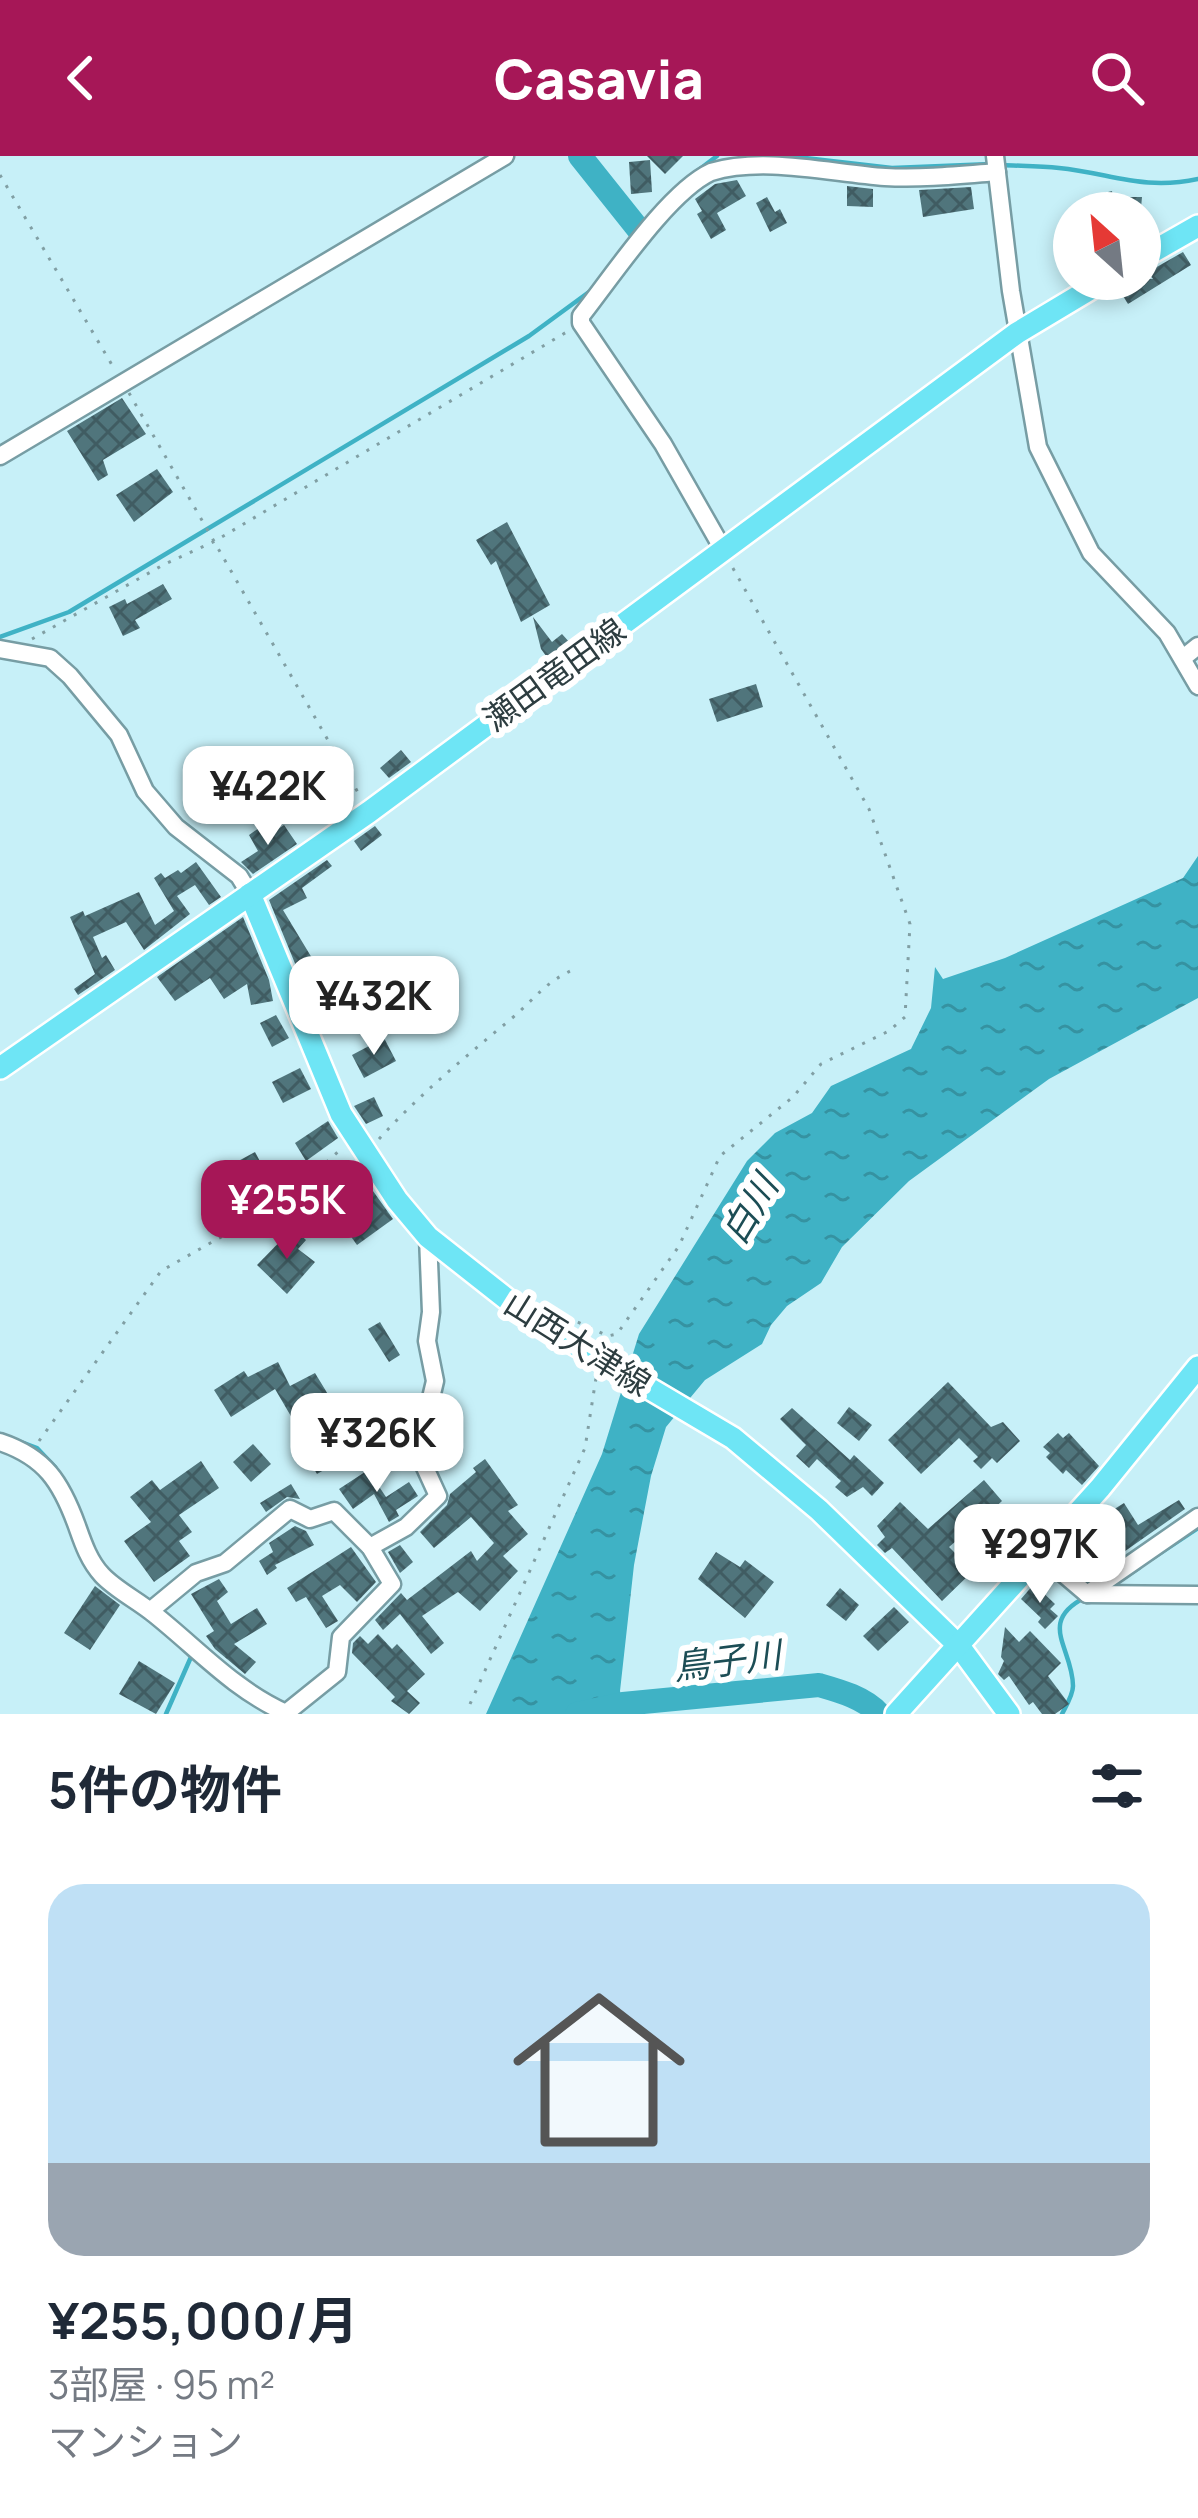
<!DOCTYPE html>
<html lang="ja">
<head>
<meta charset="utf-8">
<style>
  body { margin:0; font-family:Manrope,"Noto Sans JP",sans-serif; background:#f2f2f3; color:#1f2937; height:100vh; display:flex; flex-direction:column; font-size:45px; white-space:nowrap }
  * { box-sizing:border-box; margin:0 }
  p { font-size:39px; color:#747a83 }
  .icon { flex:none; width:66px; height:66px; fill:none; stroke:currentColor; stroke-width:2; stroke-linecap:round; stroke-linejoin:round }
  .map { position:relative; height:1558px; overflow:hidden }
  .drawer { display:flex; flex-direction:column; background:#fff; flex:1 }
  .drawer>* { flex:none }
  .needle { width:78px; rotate:333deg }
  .buttons { position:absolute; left:1053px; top:36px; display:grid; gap:24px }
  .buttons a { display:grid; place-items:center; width:108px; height:108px; border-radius:50%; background:#fff; box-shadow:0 6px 18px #0003; font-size:60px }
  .price { position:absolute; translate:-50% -102px; padding:0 27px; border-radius:24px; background:#fff; color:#222; font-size:39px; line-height:78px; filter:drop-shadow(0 3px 6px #0008) }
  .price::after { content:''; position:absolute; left:50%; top:72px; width:36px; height:27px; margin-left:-18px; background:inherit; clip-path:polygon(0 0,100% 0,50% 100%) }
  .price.active { background:#a61757; color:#fff }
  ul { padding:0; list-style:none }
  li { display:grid; align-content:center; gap:24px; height:636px; padding:0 48px }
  li span { display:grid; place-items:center; height:372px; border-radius:36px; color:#555 }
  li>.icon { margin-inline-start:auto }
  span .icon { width:216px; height:216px; fill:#fffc; stroke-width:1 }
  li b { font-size:51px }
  h2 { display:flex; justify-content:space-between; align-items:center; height:144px; padding:0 48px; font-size:51px }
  header { display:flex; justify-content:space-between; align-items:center; height:156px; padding:0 48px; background:#a61757; color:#fff; font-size:54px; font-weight:800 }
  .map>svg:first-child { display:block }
  .water { fill:url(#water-ripples) }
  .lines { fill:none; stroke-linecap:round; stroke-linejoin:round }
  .stream { stroke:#3fb2c5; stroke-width:4.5 }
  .river { stroke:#3fb2c5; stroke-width:24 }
  .building { fill:url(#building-cross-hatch) }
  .minor-casing { stroke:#779da4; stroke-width:21 }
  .major-casing { stroke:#fff; stroke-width:26 }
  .path { stroke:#819fa4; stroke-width:3; stroke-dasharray:3 9; stroke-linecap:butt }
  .minor { stroke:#fff; stroke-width:16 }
  .major { stroke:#6ee5f5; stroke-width:21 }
  .labels { text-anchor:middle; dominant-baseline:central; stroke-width:12; stroke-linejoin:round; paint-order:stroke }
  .street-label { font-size:33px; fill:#2d3d40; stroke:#fff }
  .water-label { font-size:36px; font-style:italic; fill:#1c4d55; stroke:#fff }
</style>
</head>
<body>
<header><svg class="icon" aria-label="back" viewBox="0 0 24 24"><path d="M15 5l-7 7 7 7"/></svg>Casavia<svg class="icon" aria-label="search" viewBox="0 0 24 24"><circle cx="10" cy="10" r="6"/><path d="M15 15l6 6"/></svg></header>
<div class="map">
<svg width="1198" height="1558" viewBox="0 0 1198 1558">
  <defs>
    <pattern id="water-ripples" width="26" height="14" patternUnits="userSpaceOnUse" patternTransform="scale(3)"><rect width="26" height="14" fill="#3fb2c5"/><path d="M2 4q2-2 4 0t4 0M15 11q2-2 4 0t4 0" fill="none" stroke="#3592a1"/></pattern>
    <pattern id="building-cross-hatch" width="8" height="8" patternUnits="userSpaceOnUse" patternTransform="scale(3)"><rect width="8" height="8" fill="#50757c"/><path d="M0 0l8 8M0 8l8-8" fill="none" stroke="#405c62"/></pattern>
  </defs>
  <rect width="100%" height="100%" fill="#c7f0f8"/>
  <!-- water -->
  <polygon class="water" points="1198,700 1198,842 1049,923 909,1025 842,1091 821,1127 787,1150 771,1169 762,1188 705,1224 666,1271 651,1320 634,1409 620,1535 626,1558 486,1558 602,1298 639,1178 747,1005 775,977 812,957 831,930 911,893 931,852 935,811 943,823 1005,802 1183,722"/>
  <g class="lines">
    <!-- stream -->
    <g class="stream">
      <polyline points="788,0 892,12 991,8"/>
      <path d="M 1002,9 C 1021,10 1040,10 1059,12 C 1110,17 1143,35 1198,23"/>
      <polyline points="696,16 717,0"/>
      <polyline points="0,481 69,456 529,180 589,136"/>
      <polyline points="0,1278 37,1292 55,1311"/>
      <polyline points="1153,1402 1198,1372"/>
      <polyline points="1118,1426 1139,1412"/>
      <polyline points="166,1558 191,1501 188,1497"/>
      <path d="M 1062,1558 C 1066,1550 1073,1539 1073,1530 C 1073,1492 1036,1466 1086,1441"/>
    </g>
    <!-- river -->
    <g class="river">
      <polyline points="580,0 639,74"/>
      <path d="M 577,1558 L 623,1548 L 819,1529 C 840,1535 865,1542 879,1558"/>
    </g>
  </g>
  <!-- building -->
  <g class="building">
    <polygon points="647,0 683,0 665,18"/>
    <polygon points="650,4 652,36 631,38 629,6"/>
    <polygon points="737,24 746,40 717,57 726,74 711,83 697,58 702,55 695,43 715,28"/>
    <polygon points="847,30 873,33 873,51 847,50"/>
    <polygon points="971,31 974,53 923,61 919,34"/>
    <polygon points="1112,35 1113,41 1142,41 1141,52 1104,54 1100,38"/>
    <polygon points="767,41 775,56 780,53 787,67 770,76 756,47"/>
    <polygon points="1183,96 1191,109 1128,148 1118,132 1122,123 1153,123 1148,116"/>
    <polygon points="122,242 146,278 103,304 108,319 98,325 67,275"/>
    <polygon points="157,313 173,336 134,366 116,339"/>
    <polygon points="507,366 550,449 521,466 496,405 491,409 476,384"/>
    <polygon points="163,428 172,443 135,464 140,472 123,480 109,451 125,443 127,448"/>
    <polygon points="533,461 552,486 562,478 571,488 549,504 541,493"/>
    <polygon points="756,528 763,551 717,566 709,543"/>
    <polygon points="401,594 411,606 389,622 380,612"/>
    <polygon points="284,669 297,688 253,718 241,706 258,695 249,679 259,672 268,680"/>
    <polygon points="375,670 382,679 361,695 354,685"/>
    <polygon points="327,704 332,710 302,732 307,742 283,754 321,817 303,827 269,744"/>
    <polygon points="196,706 221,741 209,749 195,729 177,740 190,758 144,794 126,766 93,781 102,802 106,799 115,814 78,839 74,833 95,818 70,761 83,755 85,760 139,736 155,769 174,755 154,722 161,717 165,722 178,714 181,717"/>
    <polygon points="243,761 269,824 273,845 251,849 247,828 224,843 210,822 175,845 157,821"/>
    <polygon points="276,859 289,882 272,891 260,867"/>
    <polygon points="384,882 396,905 364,922 352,899"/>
    <polygon points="300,912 311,933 283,947 272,926"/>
    <polygon points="374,941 383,960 366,968 354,950"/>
    <polygon points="328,965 338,982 306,1005 295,987"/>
    <polygon points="255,996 278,1039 241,1059 218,1016"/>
    <polygon points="373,1035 393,1063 357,1089 337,1061"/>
    <polygon points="293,1072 306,1084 298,1093 315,1106 287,1138 257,1109"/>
    <polygon points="380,1166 400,1199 389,1206 368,1173"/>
    <polygon points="278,1206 290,1230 315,1217 329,1240 292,1262 275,1233 231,1261 214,1234 244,1215 248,1221"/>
    <polygon points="948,1226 991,1271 1003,1266 1020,1285 997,1307 992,1302 981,1313 973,1305 978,1301 959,1282 921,1318 888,1284"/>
    <polygon points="849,1251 872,1269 859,1285 837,1267"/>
    <polygon points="373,1252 402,1290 381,1305 363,1281 326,1301 331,1310 317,1318 298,1285 346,1258 351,1268"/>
    <polygon points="792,1252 850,1304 854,1299 884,1327 872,1340 863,1331 847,1341 835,1331 841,1325 817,1303 809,1312 796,1300 806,1289 780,1263"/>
    <polygon points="1058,1277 1063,1282 1069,1277 1099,1310 1082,1329 1066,1314 1063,1318 1046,1301 1050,1297 1043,1291"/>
    <polygon points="253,1288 271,1308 251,1326 233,1306"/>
    <polygon points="485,1303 518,1349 508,1355 528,1378 503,1400 518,1415 480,1455 458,1436 422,1460 444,1487 431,1498 400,1458 383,1474 375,1464 401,1437 407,1444 471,1395 477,1405 494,1387 471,1361 434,1392 420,1376 447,1349 450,1338 476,1316 473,1312"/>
    <polygon points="201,1305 219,1332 179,1359 192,1376 179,1385 190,1400 154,1426 124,1385 151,1366 130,1341 152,1324 160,1334"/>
    <polygon points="368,1314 386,1341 409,1326 418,1340 396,1354 399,1360 389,1366 374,1338 353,1353 339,1333"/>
    <polygon points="984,1324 1002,1345 990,1356 1025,1392 1002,1417 969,1374 949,1391 973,1415 942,1445 892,1392 885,1397 877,1389 885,1381 877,1370 900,1346 928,1373"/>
    <polygon points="291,1328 300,1343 287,1341 266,1356 260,1347"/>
    <polygon points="1179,1344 1185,1353 1101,1412 1079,1378 1093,1369 1098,1372 1108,1357 1124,1347 1138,1369"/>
    <polygon points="295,1370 306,1375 314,1389 275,1409 277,1412 267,1419 259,1405 273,1396 269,1387"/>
    <polygon points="400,1389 413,1406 400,1417 388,1396"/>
    <polygon points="351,1391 376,1426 357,1446 340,1429 322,1440 338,1465 326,1472 306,1441 296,1446 287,1432"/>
    <polygon points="716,1396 740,1411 745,1404 774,1426 745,1462 698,1423"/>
    <polygon points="219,1423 228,1436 217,1445 231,1468 257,1452 267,1468 234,1488 256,1506 245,1518 215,1493 206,1480 214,1475 191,1438"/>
    <polygon points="1034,1428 1055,1448 1050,1453 1058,1460 1045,1473 1038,1466 1041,1462 1021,1443"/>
    <polygon points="95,1430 120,1449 90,1494 64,1477"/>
    <polygon points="840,1432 859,1449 846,1465 826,1449"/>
    <polygon points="894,1451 909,1466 878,1495 863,1480"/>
    <polygon points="1005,1471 1019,1486 1030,1475 1061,1507 1048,1520 1069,1548 1055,1558 1042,1558 1033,1546 1029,1549 1009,1520 1004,1524 998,1518 1004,1505 1001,1501"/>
    <polygon points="378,1478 392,1493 397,1488 425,1518 407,1535 420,1547 409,1558 391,1545 395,1541 352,1497 353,1487 360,1480 368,1488"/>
    <polygon points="139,1505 175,1527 156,1558 119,1538"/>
  </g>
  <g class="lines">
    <defs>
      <g id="minor">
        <polyline points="995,0 1011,135 1038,291 1091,397 1167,477 1198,530"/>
        <polyline points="0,300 505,0"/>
        <path d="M 724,395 L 663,288 L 581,167 L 581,160 C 612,121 668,36 711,16 C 763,0 830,17 885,21 C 923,23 960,19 997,16"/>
        <polyline points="0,493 50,502 70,520 119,579 145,635 176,671 239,720 250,738"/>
        <polyline points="1183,502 1198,490"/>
        <path d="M 0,1286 C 45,1301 61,1326 77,1370 C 83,1387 89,1405 102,1419 C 116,1434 137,1444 154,1458 C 198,1493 233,1533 286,1557 L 337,1516 L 341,1481 L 392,1428 L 370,1391 L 334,1355 L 310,1363 L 290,1353 L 225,1407 L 196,1417 L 150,1455"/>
        <polyline points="370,1391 406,1371 438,1340 422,1305 421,1284 435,1225 427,1185 431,1156 428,1081"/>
        <polyline points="1040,1398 1087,1438 1198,1439"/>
        <polyline points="1087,1438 1198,1361"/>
      </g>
      <g id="major">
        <polyline points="1140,103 1198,70"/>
        <polyline points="250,738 341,958 397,1044 428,1081 532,1163 733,1282 819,1354 959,1490 1009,1558"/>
        <polyline points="0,912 369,656 1017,177 1107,123"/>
        <polyline points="896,1558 1100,1332 1198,1211"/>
      </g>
    </defs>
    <!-- minor casing -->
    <use href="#minor" class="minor-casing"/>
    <!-- major casing -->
    <use href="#major" class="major-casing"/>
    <!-- path -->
    <g class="path">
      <polyline points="0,19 115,214"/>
      <polyline points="129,237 360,640"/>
      <polyline points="32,483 163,409 215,385 570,174"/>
      <path d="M 379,983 C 419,939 465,901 511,863 C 537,841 544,826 577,812"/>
      <polyline points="556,1156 608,1180 617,1178 679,1090 720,1000 793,941 821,908 889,875 905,861 910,768 869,653 730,407"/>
      <polyline points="39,1285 161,1115 281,1047 341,993"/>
      <polyline points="470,1548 585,1292 596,1222"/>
    </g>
    <!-- minor -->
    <use href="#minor" class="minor"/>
    <!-- major -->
    <use href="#major" class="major"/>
  </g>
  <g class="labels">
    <!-- street labels -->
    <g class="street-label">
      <text transform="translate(554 518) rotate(-36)">瀬田竜田線</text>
      <text transform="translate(578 1187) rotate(32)">山西大津線</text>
    </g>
    <!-- water labels -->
    <g class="water-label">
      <text transform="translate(749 1053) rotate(-59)">白川</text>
      <text transform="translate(727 1504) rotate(-7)">鳥子川</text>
    </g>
  </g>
</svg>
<div class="buttons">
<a><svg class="needle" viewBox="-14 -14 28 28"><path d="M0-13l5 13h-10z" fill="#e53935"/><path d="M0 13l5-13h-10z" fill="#747a83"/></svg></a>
</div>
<b class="price" style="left:268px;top:692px">¥422K</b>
<b class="price" style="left:374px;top:902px">¥432K</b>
<b class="price active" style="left:287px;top:1106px">¥255K</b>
<b class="price" style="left:377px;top:1339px">¥326K</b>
<b class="price" style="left:1040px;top:1450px">¥297K</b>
</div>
<section class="drawer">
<h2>5件の物件<svg class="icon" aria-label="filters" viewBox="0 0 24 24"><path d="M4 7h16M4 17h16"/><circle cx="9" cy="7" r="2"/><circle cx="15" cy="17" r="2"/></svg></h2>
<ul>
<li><span style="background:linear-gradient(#bfe0f5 75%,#9aa5b1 0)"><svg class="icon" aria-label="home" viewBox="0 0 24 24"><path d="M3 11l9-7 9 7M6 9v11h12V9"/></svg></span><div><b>¥255,000/月</b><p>3部屋 · 95 m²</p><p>マンション</p></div></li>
</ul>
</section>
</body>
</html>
